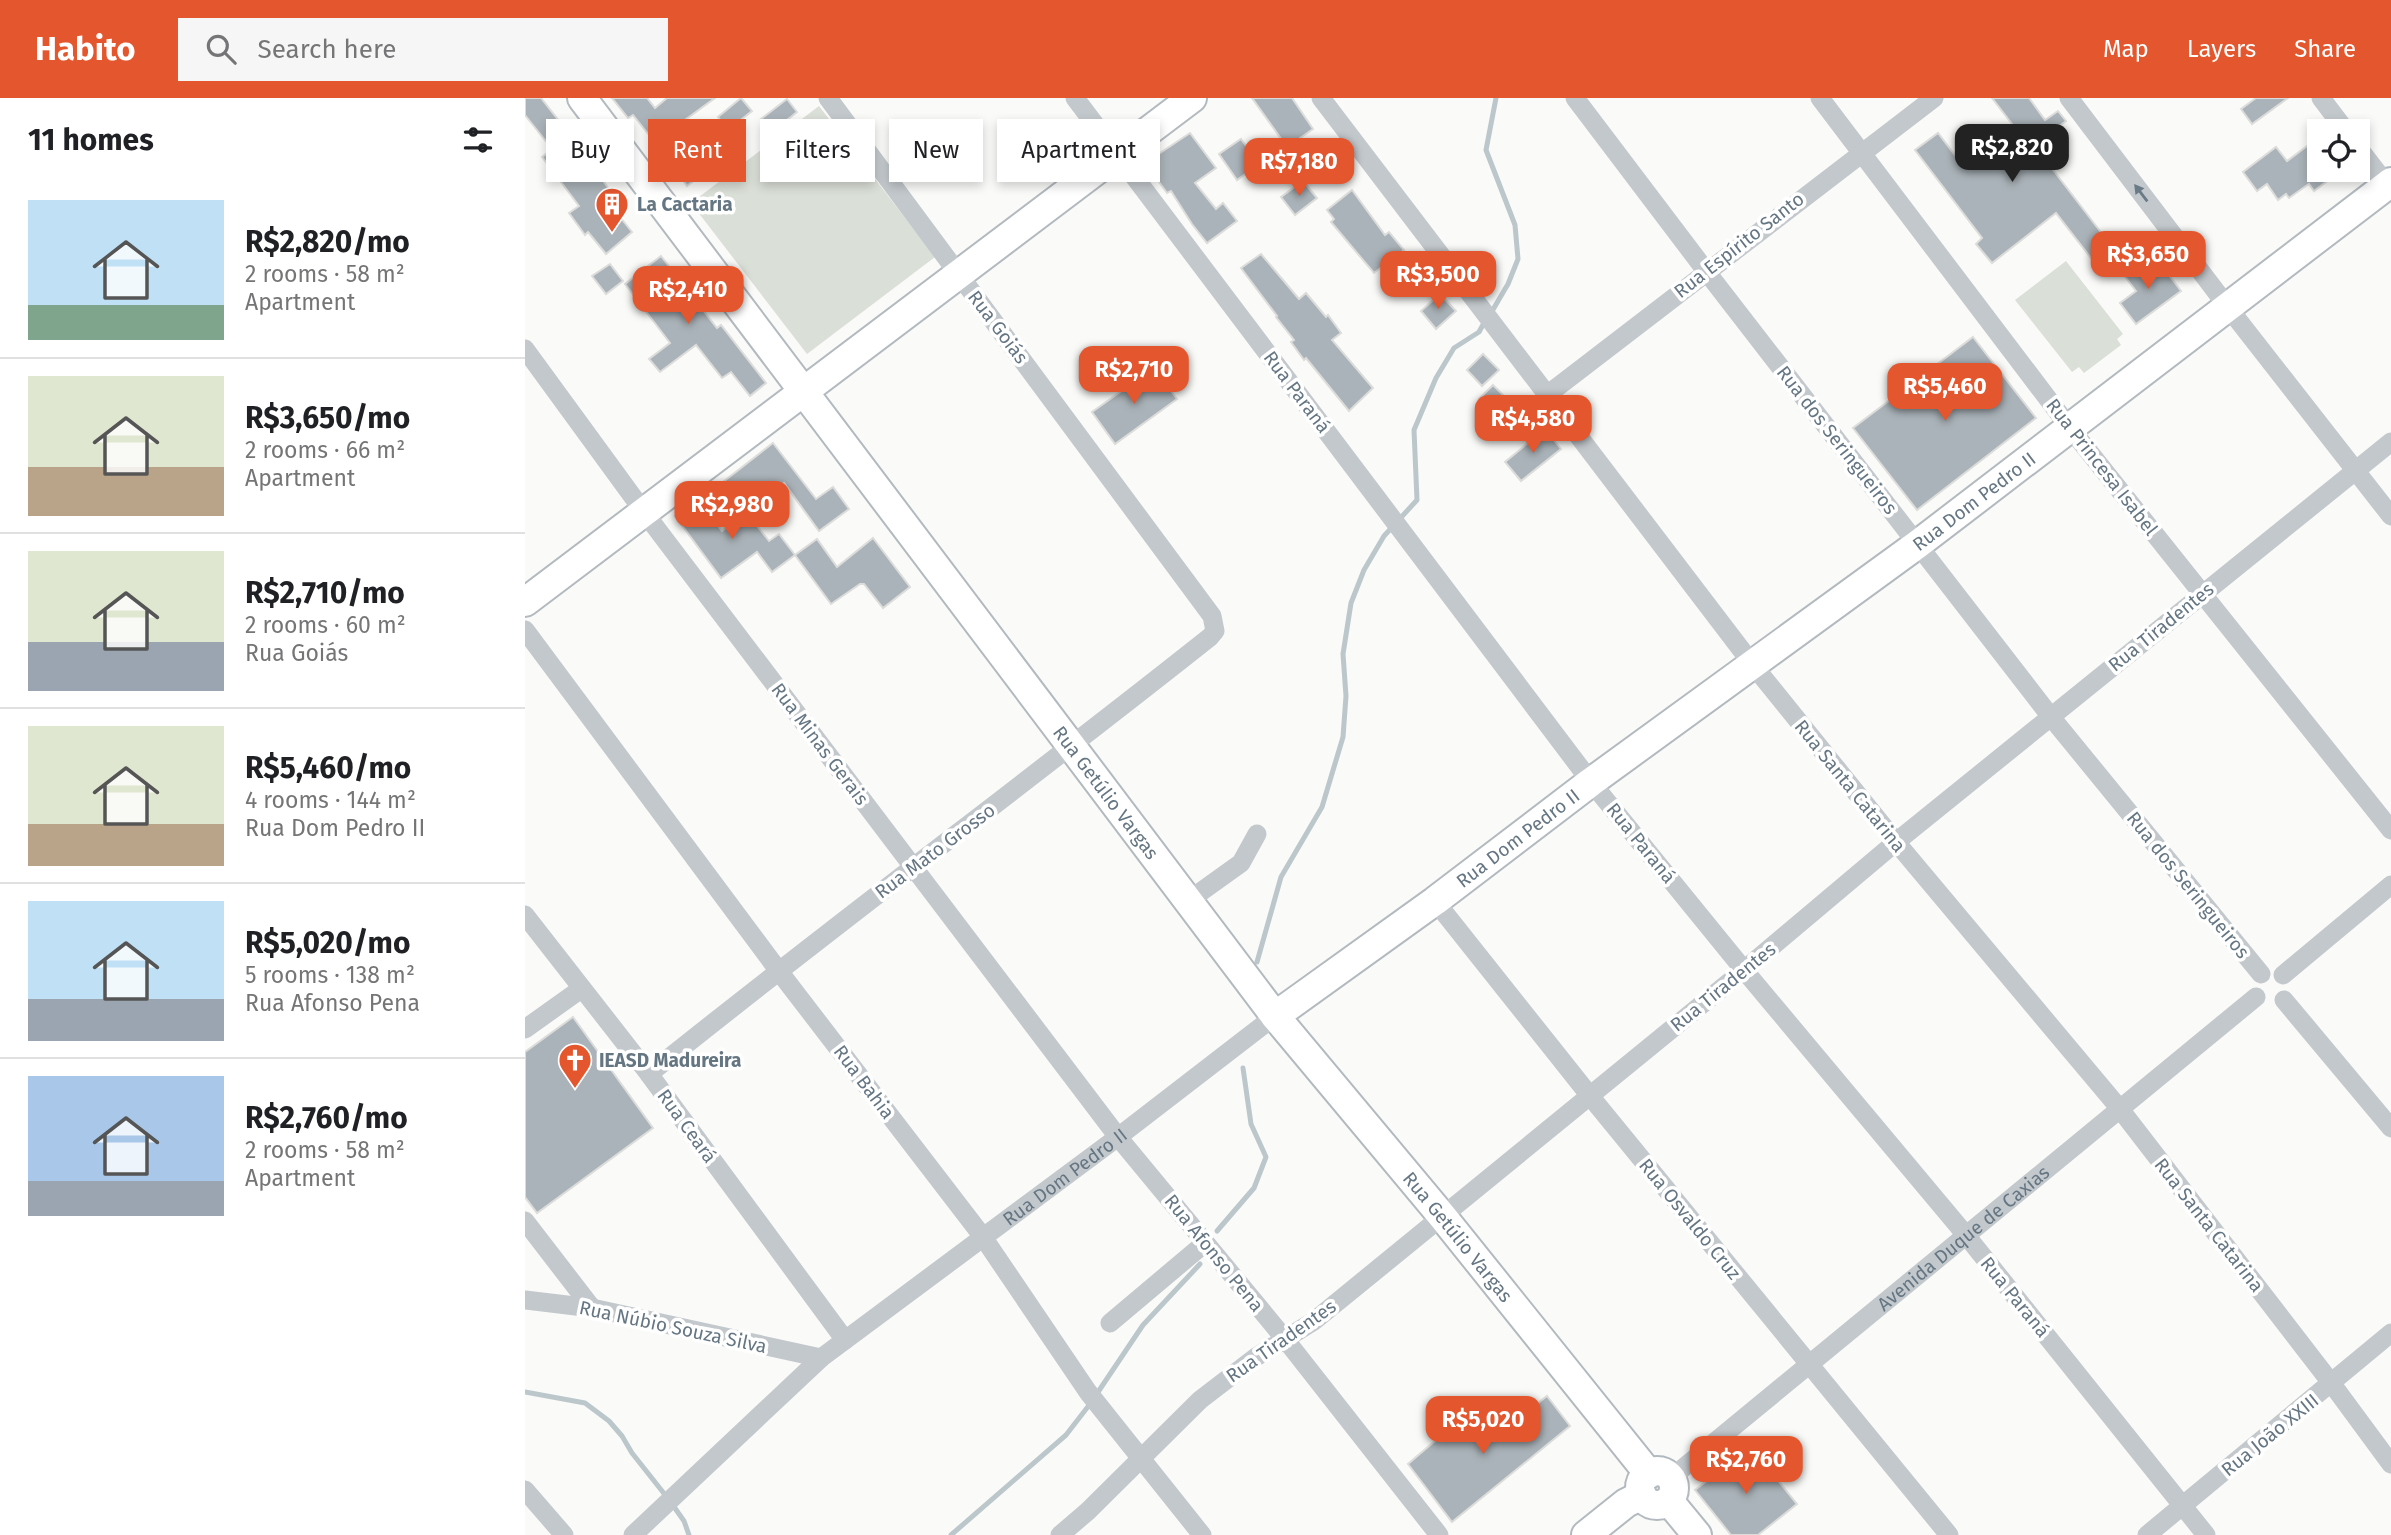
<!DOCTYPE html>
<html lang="en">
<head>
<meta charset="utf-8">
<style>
  body { margin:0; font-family:"Fira Sans",sans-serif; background:#f6f6f6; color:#202124; height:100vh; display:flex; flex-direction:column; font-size:26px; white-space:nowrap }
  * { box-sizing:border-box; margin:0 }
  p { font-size:23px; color:#757577 }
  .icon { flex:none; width:38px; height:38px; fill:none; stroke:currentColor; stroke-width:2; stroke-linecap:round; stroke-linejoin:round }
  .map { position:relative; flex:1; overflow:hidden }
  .details { display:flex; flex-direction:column; background:#fff; width:525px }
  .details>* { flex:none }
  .hud { position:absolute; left:21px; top:21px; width:665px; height:63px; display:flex; gap:14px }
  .fabs { position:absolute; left:1782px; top:21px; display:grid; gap:14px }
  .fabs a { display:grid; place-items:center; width:63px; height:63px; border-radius:0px; background:#fff; box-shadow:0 4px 10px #0003; font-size:35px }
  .price { position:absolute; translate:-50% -60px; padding:0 16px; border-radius:14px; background:#e4572e; color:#fff; font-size:23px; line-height:46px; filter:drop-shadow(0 2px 4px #0008) }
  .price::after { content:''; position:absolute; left:50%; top:42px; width:21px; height:16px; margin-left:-10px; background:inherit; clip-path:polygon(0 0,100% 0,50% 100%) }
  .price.current { background:#222; color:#fff }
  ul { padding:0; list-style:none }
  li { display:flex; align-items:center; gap:21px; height:175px; padding:0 28px }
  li+li { border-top:2px solid #e0e0e0 }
  li span { display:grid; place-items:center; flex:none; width:196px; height:140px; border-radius:0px; color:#555 }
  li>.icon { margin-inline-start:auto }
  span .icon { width:84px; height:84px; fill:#fffc; stroke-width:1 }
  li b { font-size:30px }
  h2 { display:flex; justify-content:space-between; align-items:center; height:84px; padding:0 28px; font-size:30px }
  .chip { padding:0 24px; border-radius:0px; background:#fff; box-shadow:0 4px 10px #0003; font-size:24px; line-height:63px }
  .chip.current { background:#e4572e; color:#fff }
  header { display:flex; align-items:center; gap:42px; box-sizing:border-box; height:98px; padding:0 35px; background:#e4572e; color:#fff }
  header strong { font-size:33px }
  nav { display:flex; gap:38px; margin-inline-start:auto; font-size:24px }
  .search { width:490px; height:63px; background:#f6f6f6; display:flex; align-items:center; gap:18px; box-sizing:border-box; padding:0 24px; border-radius:0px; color:#757577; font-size:26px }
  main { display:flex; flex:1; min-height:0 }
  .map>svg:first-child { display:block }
  .green { fill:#dadfd7 }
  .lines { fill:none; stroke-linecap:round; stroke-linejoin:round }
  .stream { stroke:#bbc7cb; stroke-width:5 }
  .building { fill:#aab3b9; stroke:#dcdcda; stroke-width:2 }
  .secondary-casing { stroke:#b3babf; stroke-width:32 }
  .street { stroke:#c3c8cc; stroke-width:19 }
  .secondary { stroke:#fff; stroke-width:28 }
  .oneway { fill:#6a7a87 }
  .labels { text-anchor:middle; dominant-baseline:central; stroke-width:7; stroke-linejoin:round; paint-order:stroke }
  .poi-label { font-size:19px; font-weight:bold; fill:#657683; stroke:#fff; text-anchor:start }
  .street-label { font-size:19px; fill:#657683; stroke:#fff }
</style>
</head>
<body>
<header>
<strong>Habito</strong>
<div class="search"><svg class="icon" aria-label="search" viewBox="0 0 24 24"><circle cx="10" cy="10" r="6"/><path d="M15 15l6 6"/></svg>Search here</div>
<nav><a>Map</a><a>Layers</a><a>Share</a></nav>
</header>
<main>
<section class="details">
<h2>11 homes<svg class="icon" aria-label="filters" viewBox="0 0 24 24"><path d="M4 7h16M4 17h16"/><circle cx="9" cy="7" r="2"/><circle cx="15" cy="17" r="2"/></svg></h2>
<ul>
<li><span style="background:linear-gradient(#bfe0f5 75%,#7fa58c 0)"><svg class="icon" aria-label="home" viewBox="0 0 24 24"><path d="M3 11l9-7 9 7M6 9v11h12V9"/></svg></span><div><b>R$2,820/mo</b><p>2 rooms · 58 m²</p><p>Apartment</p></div></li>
<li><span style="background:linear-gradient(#dfe7d0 65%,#b9a48a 0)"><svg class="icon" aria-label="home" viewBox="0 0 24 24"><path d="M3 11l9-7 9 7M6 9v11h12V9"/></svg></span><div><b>R$3,650/mo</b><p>2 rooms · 66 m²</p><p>Apartment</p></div></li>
<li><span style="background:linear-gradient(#dfe7d0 65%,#9aa5b1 0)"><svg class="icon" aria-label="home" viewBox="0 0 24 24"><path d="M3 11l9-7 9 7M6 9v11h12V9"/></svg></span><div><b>R$2,710/mo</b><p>2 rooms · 60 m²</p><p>Rua Goiás</p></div></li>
<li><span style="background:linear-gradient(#dfe7d0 70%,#b9a48a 0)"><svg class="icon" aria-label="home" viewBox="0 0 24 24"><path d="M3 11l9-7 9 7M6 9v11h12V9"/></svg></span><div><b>R$5,460/mo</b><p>4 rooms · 144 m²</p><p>Rua Dom Pedro II</p></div></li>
<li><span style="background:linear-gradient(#bfe0f5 70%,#9aa5b1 0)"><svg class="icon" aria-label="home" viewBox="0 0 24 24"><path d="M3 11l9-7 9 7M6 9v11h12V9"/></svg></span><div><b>R$5,020/mo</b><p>5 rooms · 138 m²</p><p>Rua Afonso Pena</p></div></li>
<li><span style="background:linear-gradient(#a9c7e8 75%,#9aa5b1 0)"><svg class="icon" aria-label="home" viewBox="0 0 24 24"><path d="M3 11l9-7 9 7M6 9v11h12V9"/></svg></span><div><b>R$2,760/mo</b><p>2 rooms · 58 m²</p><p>Apartment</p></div></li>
</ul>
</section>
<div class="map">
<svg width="1866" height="1437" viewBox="0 0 1866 1437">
  <rect width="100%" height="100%" fill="#fafaf8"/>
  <!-- green -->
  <g class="green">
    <polygon points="294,8 410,159 282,256 166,105"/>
    <polygon points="1541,163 1598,236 1592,241 1596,247 1559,275 1554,269 1547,274 1490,202"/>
  </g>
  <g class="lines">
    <!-- stream -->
    <g class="stream">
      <polyline points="966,215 983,186 993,161 990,127 961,52 971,0"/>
      <polyline points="732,864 756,779 797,709 818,639 821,598 818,556 826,505 839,472 859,438 892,402 889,332 911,280 929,250 954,234 960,223"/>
      <polyline points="692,1133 729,1090 741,1059 726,1026 718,970"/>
      <polyline points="0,1294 60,1305 84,1323 97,1338 107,1355 141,1398"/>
      <polyline points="571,1297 618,1227 675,1166"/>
      <polyline points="147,1406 159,1423 164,1437"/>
      <polyline points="426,1437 541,1337 565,1306"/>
    </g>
  </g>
  <!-- building -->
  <g class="building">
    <polygon points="0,0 16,0 34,23 32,25 64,68 66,66 97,109 91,114 107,134 81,156 63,134 60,137 44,115 54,108 17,59 27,51 0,17"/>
    <polygon points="87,0 122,0 130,10 142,0 190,0 160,22 183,50 201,37 210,49 177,73 179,75 162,88 153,75 169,64 139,26 124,37 108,17 103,20"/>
    <polygon points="216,0 227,13 203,32 193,19"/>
    <polygon points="727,0 767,0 788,31 762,49"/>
    <polygon points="1467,0 1504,0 1520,22 1533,13 1541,23 1509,47 1588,150 1569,164 1531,115 1467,165 1451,146 1457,140 1390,52 1413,35 1436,65 1487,26"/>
    <polygon points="1731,0 1763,0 1727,26 1716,11"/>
    <polygon points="262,1 272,14 247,34 236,21"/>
    <polygon points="665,35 691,70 670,85 691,111 698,105 712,123 682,145 667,126 646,93 642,95 620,65"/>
    <polygon points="1794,39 1794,72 1817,72 1789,93 1784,86 1764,100 1761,96 1753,102 1742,86 1732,93 1718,74 1751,49 1762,63"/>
    <polygon points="716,41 734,66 712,82 694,56"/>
    <polygon points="778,83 792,100 770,117 756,99"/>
    <polygon points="827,92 860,137 864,134 879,152 849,175 806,124 809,121 802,112"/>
    <polygon points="736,156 774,201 781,195 801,219 803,217 816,235 807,242 848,290 824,313 781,260 779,262 766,244 769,242 751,219 752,218 716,170"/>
    <polygon points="136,158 192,230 196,227 241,285 225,298 206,274 197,280 171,247 135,274 124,261 145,245 100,186"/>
    <polygon points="1615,163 1625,177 1637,168 1656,193 1611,226 1595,205 1611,193 1598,176"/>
    <polygon points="85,166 98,183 81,196 67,178"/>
    <polygon points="915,196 931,213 911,231 896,213"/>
    <polygon points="1448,239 1511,320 1392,412 1328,330"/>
    <polygon points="958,256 974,272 957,288 942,272"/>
    <polygon points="629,270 652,301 590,346 567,314"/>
    <polygon points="968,287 979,298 966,312 954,301"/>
    <polygon points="1020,331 1036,351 996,383 980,364"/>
    <polygon points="248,345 291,401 308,389 324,411 294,433 259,385 221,414 198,384"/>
    <polygon points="173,401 197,433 221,414 244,443 254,436 270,457 247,474 232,454 196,480 150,418"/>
    <polygon points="348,440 385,489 358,510 339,486 335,486 306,506 270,457 292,441 312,469"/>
    <polygon points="48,919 128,1030 12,1115 0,1099 0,954"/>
    <polygon points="1022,1298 1045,1328 927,1424 883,1366 945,1313 967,1341"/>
    <polygon points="1226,1349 1272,1406 1233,1437 1206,1437 1170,1392"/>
  </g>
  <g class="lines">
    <defs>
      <g id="secondary">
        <path id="s3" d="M 57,0 L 750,918 L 917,1118 L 1124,1376"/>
        <polyline points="0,504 667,0"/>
        <path id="s4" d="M 750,918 L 910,803 L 1066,684 L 1393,446 L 1866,84"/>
        <circle cx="1132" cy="1390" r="17"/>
        <polyline points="1144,1403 1172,1437"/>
        <polyline points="1061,1437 1101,1405 1117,1397"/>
      </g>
    </defs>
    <!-- secondary casing -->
    <use href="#secondary" class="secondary-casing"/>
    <!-- street -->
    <g class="street">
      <polyline points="550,0 1066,684 1219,872 1440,1136 1681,1437"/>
      <polyline points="796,0 1228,567 1371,744 1595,1011 1807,1286 1866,1366"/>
      <polyline points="1050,0 1181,173 1526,619 1736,876"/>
      <polyline points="1295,0 1545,330 1866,732"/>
      <polyline points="1544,0 1702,208 1866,418"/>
      <polyline points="1796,0 1821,33"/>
      <polyline points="1832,48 1866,92"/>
      <polyline points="0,251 119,414 593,1039 760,1241 914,1437"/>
      <polyline points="1022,297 1409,0"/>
      <polyline points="0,532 253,872 458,1139 563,1294 677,1437"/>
      <polyline points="663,803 716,765 732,736"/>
      <polyline points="910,803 1065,998 1424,1437"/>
      <polyline points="0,817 124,976 320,1242"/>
      <polyline points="1758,877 1866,787"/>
      <polyline points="1759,902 1866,1030"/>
      <polyline points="0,931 56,891"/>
      <path d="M 124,976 C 309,827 500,686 685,539 L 690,533 L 687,518 L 303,0"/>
      <polyline points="0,1123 67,1210"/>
      <polyline points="0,1202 67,1210 296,1260"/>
      <polyline points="585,1225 680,1145"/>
      <path id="s1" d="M 1146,1380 L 1731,899"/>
      <polyline points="0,1392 39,1437"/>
      <path id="s2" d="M 108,1437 L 296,1260 L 593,1039 L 750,918"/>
      <polyline points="535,1437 563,1413 675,1302 731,1259 789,1223 1219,872 1371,744 1866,344"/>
      <polyline points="1622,1437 1866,1235"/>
    </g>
    <!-- secondary -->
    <use href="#secondary" class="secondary"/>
  </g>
  <!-- one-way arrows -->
  <defs><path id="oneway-solid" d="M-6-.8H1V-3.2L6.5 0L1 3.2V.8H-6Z" transform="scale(1.75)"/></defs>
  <use class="oneway" href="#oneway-solid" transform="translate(1616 95) rotate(-127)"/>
  <!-- icons -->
  <defs>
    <symbol id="building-pin" viewBox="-11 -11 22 30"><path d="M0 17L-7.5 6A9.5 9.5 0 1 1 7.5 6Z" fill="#e4572e" stroke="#fff"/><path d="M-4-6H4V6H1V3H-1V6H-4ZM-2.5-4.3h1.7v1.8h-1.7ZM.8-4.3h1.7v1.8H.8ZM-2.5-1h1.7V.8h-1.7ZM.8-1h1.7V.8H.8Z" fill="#fff"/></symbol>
    <symbol id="church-pin" viewBox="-11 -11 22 30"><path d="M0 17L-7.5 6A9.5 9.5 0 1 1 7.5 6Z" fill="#e4572e" stroke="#fff"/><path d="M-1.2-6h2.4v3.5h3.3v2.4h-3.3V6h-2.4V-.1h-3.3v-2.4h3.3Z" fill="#fff"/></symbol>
  </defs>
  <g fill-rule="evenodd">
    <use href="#building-pin" x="68" y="87" width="38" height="52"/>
    <use href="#church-pin" x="31" y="943" width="38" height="52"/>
  </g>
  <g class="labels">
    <!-- poi labels -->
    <g class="poi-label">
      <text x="112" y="106">La Cactaria</text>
      <text x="74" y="962">IEASD Madureira</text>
    </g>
    <!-- street labels -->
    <g class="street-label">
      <text transform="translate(1214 147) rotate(-38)">Rua Espírito Santo</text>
      <text transform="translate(473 229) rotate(53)">Rua Goiás</text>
      <text transform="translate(772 294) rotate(53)">Rua Paraná</text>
      <text transform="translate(1312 342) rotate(52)">Rua dos Seringueiros</text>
      <text transform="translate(1577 369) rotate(52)">Rua Princesa Isabel</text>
      <text stroke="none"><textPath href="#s4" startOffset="868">Rua Dom Pedro II</textPath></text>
      <text transform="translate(1636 529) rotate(-39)">Rua Tiradentes</text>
      <text transform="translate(295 646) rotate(53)">Rua Minas Gerais</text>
      <text transform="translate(1325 688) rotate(51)">Rua Santa Catarina</text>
      <text stroke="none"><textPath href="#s3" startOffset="870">Rua Getúlio Vargas</textPath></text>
      <text stroke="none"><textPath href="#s4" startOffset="301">Rua Dom Pedro II</textPath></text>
      <text transform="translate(1116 745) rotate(51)">Rua Paraná</text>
      <text transform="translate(410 753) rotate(-37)">Rua Mato Grosso</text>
      <text transform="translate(1663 787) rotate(51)">Rua dos Seringueiros</text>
      <text transform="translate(1198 889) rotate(-39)">Rua Tiradentes</text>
      <text transform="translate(339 984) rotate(53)">Rua Bahia</text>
      <text transform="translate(162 1028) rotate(54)">Rua Ceará</text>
      <text stroke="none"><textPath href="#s2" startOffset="562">Rua Dom Pedro II</textPath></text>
      <text transform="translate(1165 1121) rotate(51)">Rua Osvaldo Cruz</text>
      <text transform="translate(1684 1127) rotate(52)">Rua Santa Catarina</text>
      <text stroke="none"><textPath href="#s1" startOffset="378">Avenida Duque de Caxias</textPath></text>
      <text stroke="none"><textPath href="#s3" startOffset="1437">Rua Getúlio Vargas</textPath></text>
      <text transform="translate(689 1155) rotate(51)">Rua Afonso Pena</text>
      <text transform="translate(1490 1199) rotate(51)">Rua Paraná</text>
      <text transform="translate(148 1229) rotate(12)">Rua Núbio Souza Silva</text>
      <text transform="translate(756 1243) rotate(-35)">Rua Tiradentes</text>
      <text transform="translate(1745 1337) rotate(-39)">Rua João XXIII</text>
    </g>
  </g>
</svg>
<div class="fabs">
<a><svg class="icon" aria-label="locate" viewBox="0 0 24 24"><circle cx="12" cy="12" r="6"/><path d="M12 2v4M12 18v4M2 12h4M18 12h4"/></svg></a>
</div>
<b class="price current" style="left:1487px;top:86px">R$2,820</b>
<b class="price" style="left:774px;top:100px">R$7,180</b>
<b class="price" style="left:1623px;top:193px">R$3,650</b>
<b class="price" style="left:913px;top:213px">R$3,500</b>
<b class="price" style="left:163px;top:228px">R$2,410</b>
<b class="price" style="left:609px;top:308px">R$2,710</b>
<b class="price" style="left:1420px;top:325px">R$5,460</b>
<b class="price" style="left:1008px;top:357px">R$4,580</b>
<b class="price" style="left:207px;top:443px">R$2,980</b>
<b class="price" style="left:958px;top:1358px">R$5,020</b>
<b class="price" style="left:1221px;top:1398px">R$2,760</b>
<div class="hud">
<a class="chip">Buy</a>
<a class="chip current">Rent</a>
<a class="chip">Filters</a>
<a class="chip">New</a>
<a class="chip">Apartment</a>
</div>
</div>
</main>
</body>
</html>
